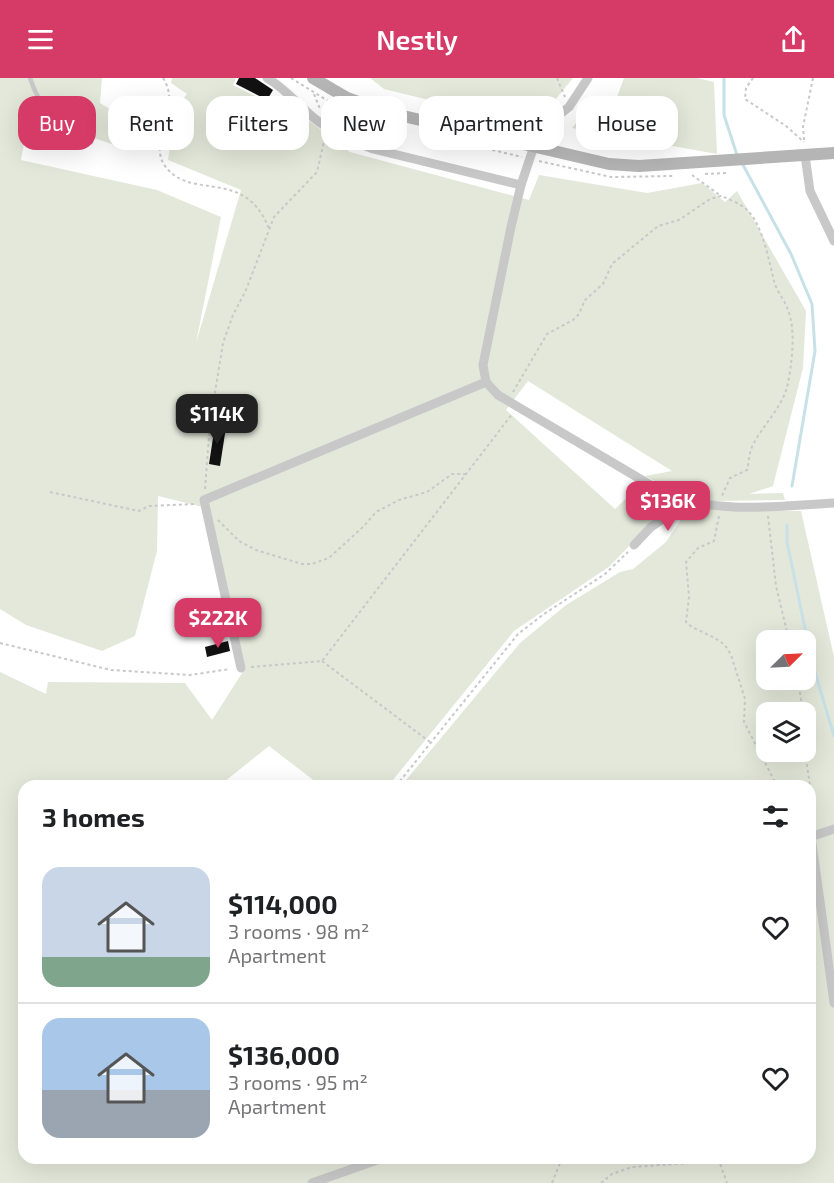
<!DOCTYPE html>
<html lang="en">
<head>
<meta charset="utf-8">
<style>
  body { margin:0; font-family:"Exo 2",sans-serif; background:#f6f6f6; color:#202124; height:100vh; display:flex; flex-direction:column; font-size:22px; white-space:nowrap }
  * { box-sizing:border-box; margin:0 }
  p { font-size:20px; color:#757577 }
  .icon { flex:none; width:33px; height:33px; fill:none; stroke:currentColor; stroke-width:2; stroke-linecap:round; stroke-linejoin:round }
  .map { position:relative; flex:1; overflow:hidden }
  .details { position:absolute; left:18px; top:702px; width:798px; height:384px; display:flex; flex-direction:column; background:#fff; border-radius:18px; box-shadow:0 6px 24px #0002 }
  .details>* { flex:none }
  .guide { position:absolute; left:18px; top:18px; width:798px; height:54px; display:flex; gap:12px }
  .needle { width:39px; rotate:66deg }
  .controls { position:absolute; left:756px; top:552px; display:grid; gap:12px }
  .controls a { display:grid; place-items:center; width:60px; height:60px; border-radius:12px; background:#fff; box-shadow:0 6px 24px #0002; font-size:30px }
  .price { position:absolute; translate:-50% -51px; padding:0 14px; border-radius:12px; background:#d63a66; color:#fff; font-size:20px; line-height:39px; filter:drop-shadow(0 2px 3px #0008) }
  .price::after { content:''; position:absolute; left:50%; top:36px; width:18px; height:14px; margin-left:-9px; background:inherit; clip-path:polygon(0 0,100% 0,50% 100%) }
  .price.active { background:#222; color:#fff }
  ul { padding:0; list-style:none }
  li { display:flex; align-items:center; gap:18px; height:150px; padding:0 24px }
  li+li { border-top:2px solid #e0e0e0 }
  li span { display:grid; place-items:center; flex:none; width:168px; height:120px; border-radius:18px; color:#555 }
  li>.icon { margin-inline-start:auto }
  span .icon { width:72px; height:72px; fill:#fffc; stroke-width:1 }
  li b { font-size:26px }
  h2 { display:flex; justify-content:space-between; align-items:center; height:72px; padding:0 24px; font-size:26px }
  .chip { padding:0 21px; border-radius:18px; background:#fff; box-shadow:0 6px 24px #0002; font-size:21px; line-height:54px }
  .chip.active { background:#d63a66; color:#fff }
  header { display:flex; justify-content:space-between; align-items:center; height:78px; padding:0 24px; background:#d63a66; color:#fff; font-size:27px; font-weight:600 }
  .map>svg:first-child { display:block }
  .green { fill:#e4e8da; fill-rule:evenodd }
  .lines { fill:none; stroke-linecap:round; stroke-linejoin:round }
  .stream { stroke:#c7e1e7; stroke-width:3 }
  .building { fill:#121212 }
  .path { stroke:#c8c8c8; stroke-width:2; stroke-dasharray:3 3; stroke-linecap:butt }
  .lane { stroke:#c8c8c8; stroke-width:4.5 }
  .street { stroke:#c8c8c8; stroke-width:9 }
  .secondary { stroke:#b5b5b5; stroke-width:12 }
</style>
</head>
<body>
<header><svg class="icon" aria-label="menu" viewBox="0 0 24 24"><path d="M4 6h16M4 12h16M4 18h16"/></svg>Nestly<svg class="icon" aria-label="share" viewBox="0 0 24 24"><path d="M12 15V3M7 8l5-5 5 5M5 13v7h14v-7"/></svg></header>
<div class="map">
<svg width="834" height="1105" viewBox="0 0 834 1105">
  <rect width="100%" height="100%" fill="#fff"/>
  <!-- green -->
  <g class="green">
    <path d="M 0,0 L 102,0 L 100,25 L 129,43 L 118,68 L 29,39 L 21,82 L 157,112 L 221,139 L 196,265 L 241,112 L 168,82 L 171,58 L 159,51 L 187,16 L 171,5 L 172,0 L 236,0 L 233,7 L 271,26 L 277,18 L 350,74 L 529,122 L 539,97 L 647,115 L 702,105 L 725,124 L 737,113 L 806,233 L 803,290 L 773,408 L 749,416 L 783,415 L 785,422 L 714,423 L 680,416 L 645,398 L 672,393 L 528,303 L 506,332 L 615,431 L 638,409 L 668,427 L 610,488 L 514,553 L 388,708 L 321,708 L 269,668 L 219,708 L 24,708 L 24,1080 L 810,1080 L 810,708 L 401,708 L 520,565 L 566,527 L 620,494 L 633,491 L 666,464 L 688,431 L 801,433 L 834,579 L 834,1105 L 0,1105 L 0,594 L 46,616 L 48,604 L 185,605 L 212,642 L 244,592 L 207,430 L 158,418 L 157,473 L 135,558 L 102,573 L 26,547 L 0,531 ZM 766,562 L 806,562 L 806,602 L 766,602 ZM 766,634 L 806,634 L 806,674 L 766,674 Z"/>
    <polygon points="370,0 573,0 534,48 384,11"/>
    <polygon points="624,0 697,0 714,4 717,76 572,50 588,30 614,27"/>
  </g>
  <g class="lines">
    <!-- stream -->
    <g class="stream">
      <polyline points="724,0 724,37 737,77"/>
      <polyline points="742,85 791,176 812,226 815,273 792,408"/>
      <polyline points="787,447 787,464 812,584 834,658"/>
    </g>
  </g>
  <!-- building -->
  <g class="building">
    <polygon points="239,0 255,0 273,12 267,22 236,6"/>
    <polygon points="215,347 226,349 220,388 209,386"/>
    <polygon points="228,563 230,573 207,579 205,569"/>
  </g>
  <g class="lines">
    <!-- path -->
    <g class="path">
      <path d="M 163,0 C 183,30 147,63 165,88 C 191,124 245,88 269,151"/>
      <polyline points="291,0 341,31 382,46"/>
      <polyline points="557,0 565,19"/>
      <polyline points="753,0 746,10 745,21 786,48 804,64"/>
      <polyline points="314,16 320,31"/>
      <polyline points="434,58 522,79"/>
      <polyline points="804,62 803,49 813,0"/>
      <polyline points="539,83 611,99 673,98"/>
      <polyline points="705,96 726,95"/>
      <polyline points="692,97 721,118"/>
      <path d="M 513,314 L 547,256 L 573,242 L 579,236 L 585,222 L 603,206 L 612,186 L 658,148 L 679,142 L 710,121 L 721,118 C 729,121 739,125 746,131 C 762,144 769,183 774,203 C 776,213 785,222 788,232 C 796,252 792,284 788,305 C 783,330 762,347 752,369 C 749,376 749,384 747,392 L 730,400 L 721,420"/>
      <polyline points="205,411 210,345 223,265 233,237 246,212 274,139 317,94 325,59"/>
      <polyline points="50,414 139,433 149,428 196,426"/>
      <polyline points="719,438 714,463 698,470 686,484 689,519 686,544 692,549 715,560 725,567 731,577 745,621 744,644 777,708"/>
      <polyline points="768,438 776,508 789,562"/>
      <polyline points="218,442 239,463 256,472 302,486 312,486 329,480 364,448 376,434 399,422 427,414 452,396 466,396"/>
      <polyline points="0,565 111,592 190,597 230,591"/>
      <polyline points="322,583 430,664"/>
      <polyline points="251,589 322,583 513,335"/>
      <polyline points="798,602 803,634"/>
      <polyline points="805,674 810,708"/>
      <polyline points="396,708 518,556 544,536 605,496 628,474"/>
      <polyline points="810,711 813,732 812,749"/>
      <polyline points="552,1105 562,1080"/>
      <polyline points="601,1105 612,1096 632,1089 719,1083 727,1105"/>
    </g>
    <!-- lane -->
    <path class="lane" d="M 30,0 C 42,37 60,45 91,64"/>
    <!-- street -->
    <g class="street">
      <path d="M 267,0 C 285,10 298,27 314,40 C 331,54 352,63 373,71 L 521,107"/>
      <path d="M 588,0 L 569,29 L 549,45 L 534,68 L 521,107 L 511,149 L 483,287 L 486,304 L 498,317 L 664,415 C 717,437 777,428 834,425"/>
      <polyline points="805,77 810,113 834,163"/>
      <polyline points="634,467 651,449 687,424"/>
      <polyline points="241,590 204,422 486,304"/>
      <polyline points="811,758 834,925"/>
      <polyline points="810,759 834,751"/>
      <polyline points="312,1105 383,1080"/>
    </g>
    <!-- secondary -->
    <polyline class="secondary" points="313,0 347,20 386,34 609,86 639,88 834,75"/>
  </g>
</svg>
<div class="controls">
<a><svg class="needle" viewBox="-14 -14 28 28"><path d="M0-13l5 13h-10z" fill="#e53935"/><path d="M0 13l5-13h-10z" fill="#757577"/></svg></a>
<a><svg class="icon" aria-label="layers" viewBox="0 0 24 24"><path d="M12 4l9 5-9 5-9-5zM3 14l9 5 9-5"/></svg></a>
</div>
<b class="price active" style="left:217px;top:367px">$114K</b>
<b class="price" style="left:668px;top:454px">$136K</b>
<b class="price" style="left:218px;top:571px">$222K</b>
<div class="guide">
<a class="chip active">Buy</a>
<a class="chip">Rent</a>
<a class="chip">Filters</a>
<a class="chip">New</a>
<a class="chip">Apartment</a>
<a class="chip">House</a>
</div>
<section class="details">
<h2>3 homes<svg class="icon" aria-label="filters" viewBox="0 0 24 24"><path d="M4 7h16M4 17h16"/><circle cx="9" cy="7" r="2"/><circle cx="15" cy="17" r="2"/></svg></h2>
<ul>
<li><span style="background:linear-gradient(#c9d6e8 75%,#7fa58c 0)"><svg class="icon" aria-label="home" viewBox="0 0 24 24"><path d="M3 11l9-7 9 7M6 9v11h12V9"/></svg></span><div><b>$114,000</b><p>3 rooms · 98 m²</p><p>Apartment</p></div><svg class="icon" aria-label="heart" viewBox="0 0 24 24"><path d="M12 20l-8-8c-3-5 5-10 8-4 3-6 11-1 8 4z"/></svg></li>
<li><span style="background:linear-gradient(#a9c7e8 60%,#9aa5b1 0)"><svg class="icon" aria-label="home" viewBox="0 0 24 24"><path d="M3 11l9-7 9 7M6 9v11h12V9"/></svg></span><div><b>$136,000</b><p>3 rooms · 95 m²</p><p>Apartment</p></div><svg class="icon" aria-label="heart" viewBox="0 0 24 24"><path d="M12 20l-8-8c-3-5 5-10 8-4 3-6 11-1 8 4z"/></svg></li>
</ul>
</section>
</div>
</body>
</html>
